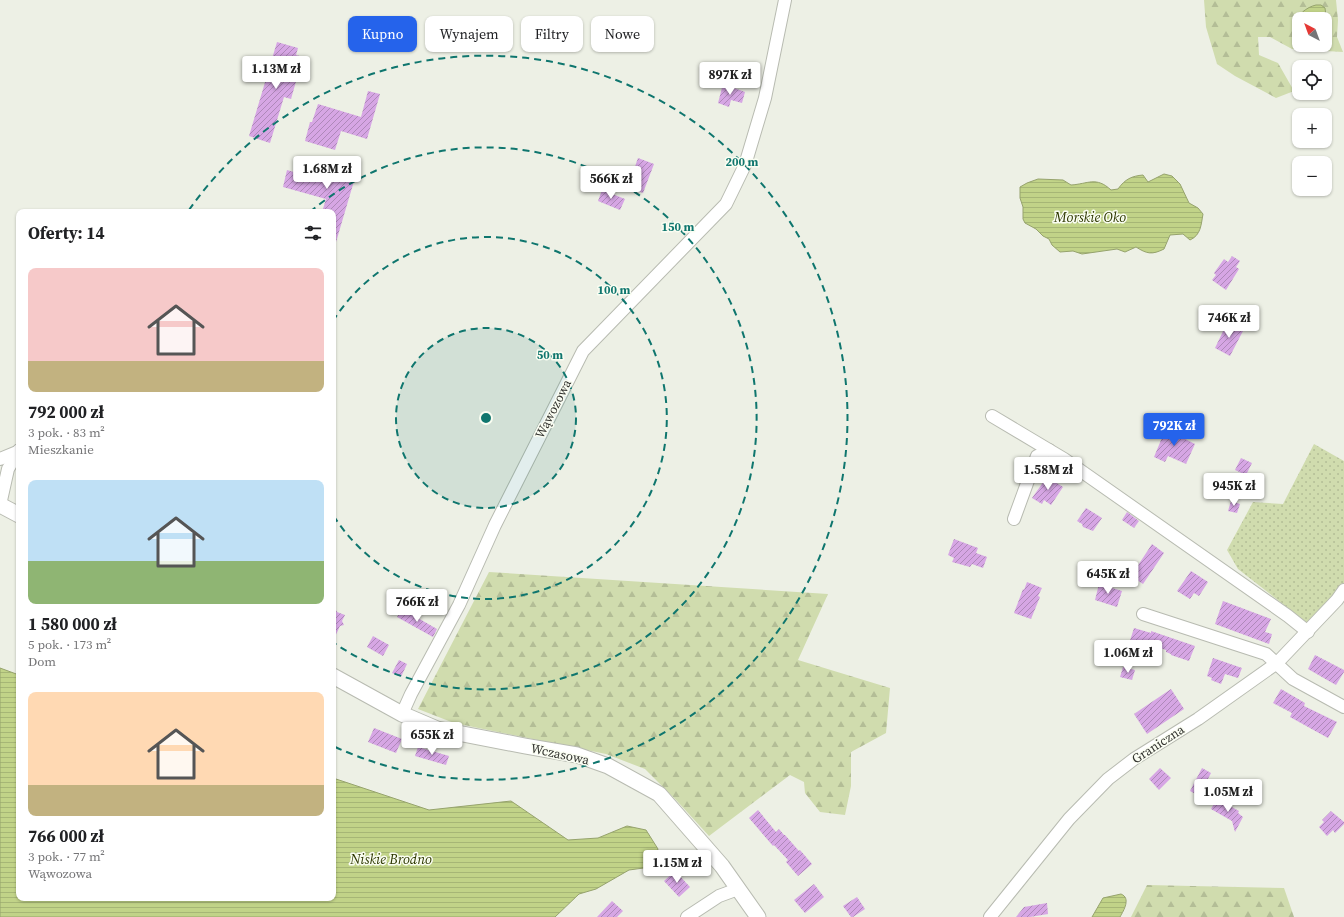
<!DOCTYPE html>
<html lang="pl">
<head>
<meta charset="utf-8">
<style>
  body { margin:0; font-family:"Source Serif 4",serif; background:#f2f2f2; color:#202124; height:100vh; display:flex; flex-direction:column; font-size:15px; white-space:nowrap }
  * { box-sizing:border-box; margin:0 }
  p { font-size:13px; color:#757577 }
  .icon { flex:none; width:22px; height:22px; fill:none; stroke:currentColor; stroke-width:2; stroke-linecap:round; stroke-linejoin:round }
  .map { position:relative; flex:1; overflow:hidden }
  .drawer { position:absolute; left:16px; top:209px; width:320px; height:692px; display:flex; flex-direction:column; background:#fff; border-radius:8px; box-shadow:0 1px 3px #0004 }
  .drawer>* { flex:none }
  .hud { position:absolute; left:348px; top:16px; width:380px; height:36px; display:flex; gap:8px }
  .needle { width:26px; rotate:319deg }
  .buttons { position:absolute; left:1292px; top:12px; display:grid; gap:8px }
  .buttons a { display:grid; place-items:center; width:40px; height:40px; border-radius:8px; background:#fff; box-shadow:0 1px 3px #0004; font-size:20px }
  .price { position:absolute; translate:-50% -34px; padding:0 9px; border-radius:4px; background:#fff; color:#222; font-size:13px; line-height:26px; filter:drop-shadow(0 1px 2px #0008) }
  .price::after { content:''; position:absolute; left:50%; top:24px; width:12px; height:9px; margin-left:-6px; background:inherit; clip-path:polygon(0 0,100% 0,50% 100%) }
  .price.on { background:#2563eb; color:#fff }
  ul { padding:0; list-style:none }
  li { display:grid; align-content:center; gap:8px; height:212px; padding:0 12px }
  li span { display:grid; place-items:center; height:124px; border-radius:8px; color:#555 }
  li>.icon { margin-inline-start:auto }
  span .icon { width:72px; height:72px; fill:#fffc; stroke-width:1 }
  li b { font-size:17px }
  h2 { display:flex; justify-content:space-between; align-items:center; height:48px; padding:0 12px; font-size:17px }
  .tag { padding:0 14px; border-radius:8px; background:#fff; box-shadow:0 1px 3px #0004; font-size:14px; line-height:36px }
  .tag.on { background:#2563eb; color:#fff }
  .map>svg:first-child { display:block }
  .grass { fill:url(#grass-dots) }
  .forest { fill:url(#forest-firs); fill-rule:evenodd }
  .water { fill:url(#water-rules); stroke:#96a36d }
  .building { fill:url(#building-hatch) }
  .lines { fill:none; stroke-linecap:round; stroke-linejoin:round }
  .minor-casing { stroke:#b8bbb1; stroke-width:14 }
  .tertiary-casing { stroke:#b8bbb1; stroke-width:17 }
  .minor { stroke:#fff; stroke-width:12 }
  .tertiary { stroke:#fff; stroke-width:15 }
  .ring { fill:none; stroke:#0f766e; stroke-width:2; stroke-dasharray:7 5 }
  .labels { text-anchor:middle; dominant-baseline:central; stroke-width:3; stroke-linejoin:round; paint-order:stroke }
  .street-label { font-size:13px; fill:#32332f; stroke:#fafdf2 }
  .water-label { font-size:14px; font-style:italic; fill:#2e3800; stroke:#fafdf2 }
  .centre { fill:#0f766e; stroke:#fafdf2; stroke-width:2 }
  .ring-label { font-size:12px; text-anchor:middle; font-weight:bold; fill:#0f766e; stroke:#fafdf2; stroke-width:3; stroke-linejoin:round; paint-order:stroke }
</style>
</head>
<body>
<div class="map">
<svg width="1344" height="917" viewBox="0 0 1344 917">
  <defs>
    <pattern id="grass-dots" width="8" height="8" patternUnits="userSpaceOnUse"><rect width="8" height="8" fill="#d0dcae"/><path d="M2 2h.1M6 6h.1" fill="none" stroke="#b3bd96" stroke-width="1.8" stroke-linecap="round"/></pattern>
    <pattern id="forest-firs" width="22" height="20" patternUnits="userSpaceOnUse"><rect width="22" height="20" fill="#d0dcae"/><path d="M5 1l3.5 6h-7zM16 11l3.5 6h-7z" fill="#b3bd96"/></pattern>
    <pattern id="water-rules" width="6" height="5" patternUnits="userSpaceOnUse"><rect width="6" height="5" fill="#c1d388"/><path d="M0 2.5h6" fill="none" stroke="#a6b676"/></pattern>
    <pattern id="building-hatch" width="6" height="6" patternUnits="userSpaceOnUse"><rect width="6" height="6" fill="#d6a6e4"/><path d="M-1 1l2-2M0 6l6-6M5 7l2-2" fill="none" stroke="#ae88b9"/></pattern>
  </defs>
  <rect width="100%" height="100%" fill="#edf0e5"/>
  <!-- grass -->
  <polygon class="grass" points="1314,444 1344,461 1344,586 1311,626 1238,569 1227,550 1253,502 1283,504"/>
  <!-- forest -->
  <g class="forest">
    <path d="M 1204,0 L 1336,0 L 1338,20 L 1337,37 L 1343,52 L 1292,49 L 1270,37 L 1258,37 L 1259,55 L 1278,63 L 1294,91 L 1276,98 L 1235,76 L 1217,64 L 1206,27 ZM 1299,19 L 1325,19 L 1325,45 L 1299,45 Z"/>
    <polygon points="489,572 828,594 798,660 890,688 886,733 851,752 851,786 845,815 820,812 805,793 804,782 790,775 709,836 677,801 645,769 606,754 454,723 418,709"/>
    <polygon points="1147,885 1284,888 1294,917 1131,917"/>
  </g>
  <!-- water -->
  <g class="water">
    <path d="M 1316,5 L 1321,5 L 1325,8 L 1326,16 L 1325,21 L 1325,19 L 1299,19 L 1299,30 L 1295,25 C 1296,15 1307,7 1316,5 Z"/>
    <path d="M 1164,174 L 1172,176 L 1180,184 L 1189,203 L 1198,208 L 1203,214 C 1201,225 1201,235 1190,240 L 1183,234 L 1170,235 L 1164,249 C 1152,255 1147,254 1136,247 L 1125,252 L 1117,249 L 1082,254 L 1073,251 L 1060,252 L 1052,245 L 1049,239 L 1043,236 L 1036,229 L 1025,223 L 1023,219 L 1023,207 L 1020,198 L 1020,187 L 1027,183 L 1038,179 L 1063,180 L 1071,185 C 1088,184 1096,176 1111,190 L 1118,189 C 1125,179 1132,176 1143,175 L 1148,182 Z"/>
    <polygon points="0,668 19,675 19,898 333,898 333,778 429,810 511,801 568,840 598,838 627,826 646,830 658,849 651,867 629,870 596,889 579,894 555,917 0,917"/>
    <path d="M 1121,894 C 1131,898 1124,910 1120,917 L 1092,917 L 1103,898 Z"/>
  </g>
  <!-- building -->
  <g class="building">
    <polygon points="277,42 298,48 296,55 303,57 291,99 284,97 270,143 249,136"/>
    <polygon points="723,84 745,92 742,103 731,100 729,107 718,103"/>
    <polygon points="368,91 380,94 367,139 341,131 335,150 305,141 310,122 312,122 318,104 361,117"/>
    <polygon points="638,158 654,164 643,193 628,187"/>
    <polygon points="329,162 357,171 336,242 333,242 333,212 322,212 326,199 283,187 287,170 324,181"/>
    <polygon points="602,190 625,199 620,210 598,201"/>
    <polygon points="1232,256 1240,261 1236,267 1239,269 1226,290 1212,280 1216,275 1214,273 1224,259 1228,262"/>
    <polygon points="1227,323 1243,331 1230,356 1215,348"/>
    <polygon points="1166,428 1186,436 1185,439 1195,444 1186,464 1168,456 1165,462 1154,457"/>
    <polygon points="1241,458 1252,463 1246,475 1235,470"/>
    <polygon points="1049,474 1057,480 1055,482 1063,487 1051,505 1044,500 1042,504 1032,498"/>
    <polygon points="1231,501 1240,504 1237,513 1228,511"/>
    <polygon points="1086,508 1102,518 1093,531 1083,527 1082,524 1077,521"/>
    <polygon points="1127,512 1139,521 1134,528 1122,520"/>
    <polygon points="954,539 978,548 976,553 987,557 983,568 972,564 970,567 952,562 954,558 948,555"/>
    <polygon points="1152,544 1164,553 1143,584 1131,576"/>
    <polygon points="1191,571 1208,582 1199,596 1194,593 1190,599 1177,591"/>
    <polygon points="1027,582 1042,588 1038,596 1040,597 1031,619 1014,613 1023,589 1024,590"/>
    <polygon points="1099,584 1122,591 1117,607 1095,600"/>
    <polygon points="1223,601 1271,619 1265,632 1272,634 1269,644 1215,624"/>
    <polygon points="333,604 337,612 345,615 342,621 344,625 340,626 333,641"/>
    <polygon points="402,609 437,629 433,637 397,617"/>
    <polygon points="1134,628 1151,633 1151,631 1195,646 1189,661 1171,655 1171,654 1166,652 1166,650 1148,644 1145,652 1128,647"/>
    <polygon points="373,636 389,645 383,656 367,647"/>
    <polygon points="1315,655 1344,670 1344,672 1336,685 1308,669"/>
    <polygon points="1213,658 1242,668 1238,678 1225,674 1221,684 1211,680 1212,678 1207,676"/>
    <polygon points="399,660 407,664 401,677 392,673"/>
    <polygon points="1123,667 1135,670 1132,680 1120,677"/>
    <polygon points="1171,689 1184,709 1147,734 1134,714"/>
    <polygon points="1281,689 1305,703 1304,706 1337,722 1328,738 1290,717 1292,713 1273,703"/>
    <polygon points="374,728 402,739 396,753 368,742"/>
    <polygon points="418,747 449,756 446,765 415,756"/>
    <polygon points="1160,768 1171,778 1159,790 1149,779"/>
    <polygon points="1202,768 1211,773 1199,796 1190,791"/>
    <polygon points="1217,799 1239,811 1238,813 1243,817 1235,832 1232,821 1211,809"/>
    <polygon points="758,810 776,832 779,829 784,835 785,835 799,851 800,850 812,864 798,876 786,862 788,860 774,845 773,846 749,818"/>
    <polygon points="1331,811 1344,822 1344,824 1335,833 1333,830 1327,836 1319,827 1324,822 1322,820"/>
    <polygon points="675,871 690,887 679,897 664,881"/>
    <polygon points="814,884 824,897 805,913 794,900"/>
    <polygon points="857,897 865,909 853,917 851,917 843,906"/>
    <polygon points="612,901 623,911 617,917 597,917"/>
    <polygon points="1047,903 1048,914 1030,917 1016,917 1024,907"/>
  </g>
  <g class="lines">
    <defs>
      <g id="minor">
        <polyline points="992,416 1064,459 1288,616 1308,632"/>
        <polyline points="0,459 17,452"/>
        <polyline points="0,505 8,469 19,450"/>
        <polyline points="1014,519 1037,456 1049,450"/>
        <polyline points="1143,614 1266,654 1293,679 1344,707"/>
        <polyline points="402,714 411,694 459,605 495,525 583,351 726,204 745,165 765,98 785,0"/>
        <polyline points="687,917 719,896 738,889"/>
        <polyline points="990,917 1069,819 1108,779 1134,759 1198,719 1277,663 1337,600 1344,590"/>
      </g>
      <g id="tertiary">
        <polyline points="0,505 19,515"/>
        <polyline points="333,676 402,714 437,729 525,746 577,755 608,766 659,794 722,866 758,917"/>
      </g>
    </defs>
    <!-- minor casing -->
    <use href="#minor" class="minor-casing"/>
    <!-- tertiary casing -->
    <use href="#tertiary" class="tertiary-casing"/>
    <!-- minor -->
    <use href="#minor" class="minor"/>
    <!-- tertiary -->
    <use href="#tertiary" class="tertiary"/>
  </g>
  <!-- distance rings -->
  <circle cx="486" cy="418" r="90" fill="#0f766e" fill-opacity=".12"/>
  <g class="ring">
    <circle cx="486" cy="418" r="90"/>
    <path d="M333 321A181 181 0 1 1 333 515"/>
    <path d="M310 212A271 271 0 1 1 334 643"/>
    <path d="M189 210A362 362 0 1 1 333 746"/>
  </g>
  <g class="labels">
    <!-- street labels -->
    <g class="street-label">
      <text transform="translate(553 409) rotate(-63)">Wąwozowa</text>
      <text transform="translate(1158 744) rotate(-33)">Graniczna</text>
      <text transform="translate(560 754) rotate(12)">Wczasowa</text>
    </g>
    <!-- water labels -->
    <g class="water-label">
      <text x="1090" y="217">Morskie Oko</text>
      <text x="391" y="859">Niskie Brodno</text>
    </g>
  </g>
  <circle cx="486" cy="418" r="6" class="centre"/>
  <g class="ring-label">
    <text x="742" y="166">200 m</text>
    <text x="678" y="231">150 m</text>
    <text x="614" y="294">100 m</text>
    <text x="550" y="359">50 m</text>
  </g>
</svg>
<div class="buttons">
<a><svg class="needle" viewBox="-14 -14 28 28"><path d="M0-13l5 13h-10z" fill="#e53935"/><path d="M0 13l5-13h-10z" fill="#757577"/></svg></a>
<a><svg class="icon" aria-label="locate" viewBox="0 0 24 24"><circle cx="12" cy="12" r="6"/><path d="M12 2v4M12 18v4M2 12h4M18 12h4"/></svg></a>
<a>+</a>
<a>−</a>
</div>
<b class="price" style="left:276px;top:90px">1.13M zł</b>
<b class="price" style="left:730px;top:96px">897K zł</b>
<b class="price" style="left:327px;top:190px">1.68M zł</b>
<b class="price" style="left:611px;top:200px">566K zł</b>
<b class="price" style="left:1229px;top:339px">746K zł</b>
<b class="price on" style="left:1174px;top:447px">792K zł</b>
<b class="price" style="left:1048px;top:491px">1.58M zł</b>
<b class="price" style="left:1234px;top:507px">945K zł</b>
<b class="price" style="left:1108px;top:595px">645K zł</b>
<b class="price" style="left:417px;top:623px">766K zł</b>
<b class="price" style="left:1128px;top:674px">1.06M zł</b>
<b class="price" style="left:432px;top:756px">655K zł</b>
<b class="price" style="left:1228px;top:813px">1.05M zł</b>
<b class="price" style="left:677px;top:884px">1.15M zł</b>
<div class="hud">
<a class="tag on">Kupno</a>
<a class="tag">Wynajem</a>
<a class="tag">Filtry</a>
<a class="tag">Nowe</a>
</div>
<section class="drawer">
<h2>Oferty: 14<svg class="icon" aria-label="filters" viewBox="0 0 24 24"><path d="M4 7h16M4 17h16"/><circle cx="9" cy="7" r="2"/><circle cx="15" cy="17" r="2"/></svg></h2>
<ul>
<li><span style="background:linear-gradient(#f6c9c9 75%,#c2b280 0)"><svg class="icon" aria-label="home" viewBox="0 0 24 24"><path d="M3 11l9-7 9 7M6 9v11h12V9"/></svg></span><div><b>792 000 zł</b><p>3 pok. · 83 m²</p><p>Mieszkanie</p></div></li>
<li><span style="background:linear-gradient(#bfe0f5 65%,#8fb573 0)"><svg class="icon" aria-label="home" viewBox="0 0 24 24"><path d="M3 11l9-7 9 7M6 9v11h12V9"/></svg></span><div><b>1 580 000 zł</b><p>5 pok. · 173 m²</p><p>Dom</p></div></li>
<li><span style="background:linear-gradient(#ffd9b3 75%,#c2b280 0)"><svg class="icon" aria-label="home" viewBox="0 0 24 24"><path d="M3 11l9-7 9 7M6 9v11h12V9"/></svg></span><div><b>766 000 zł</b><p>3 pok. · 77 m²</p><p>Wąwozowa</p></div></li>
</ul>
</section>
</div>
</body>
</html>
